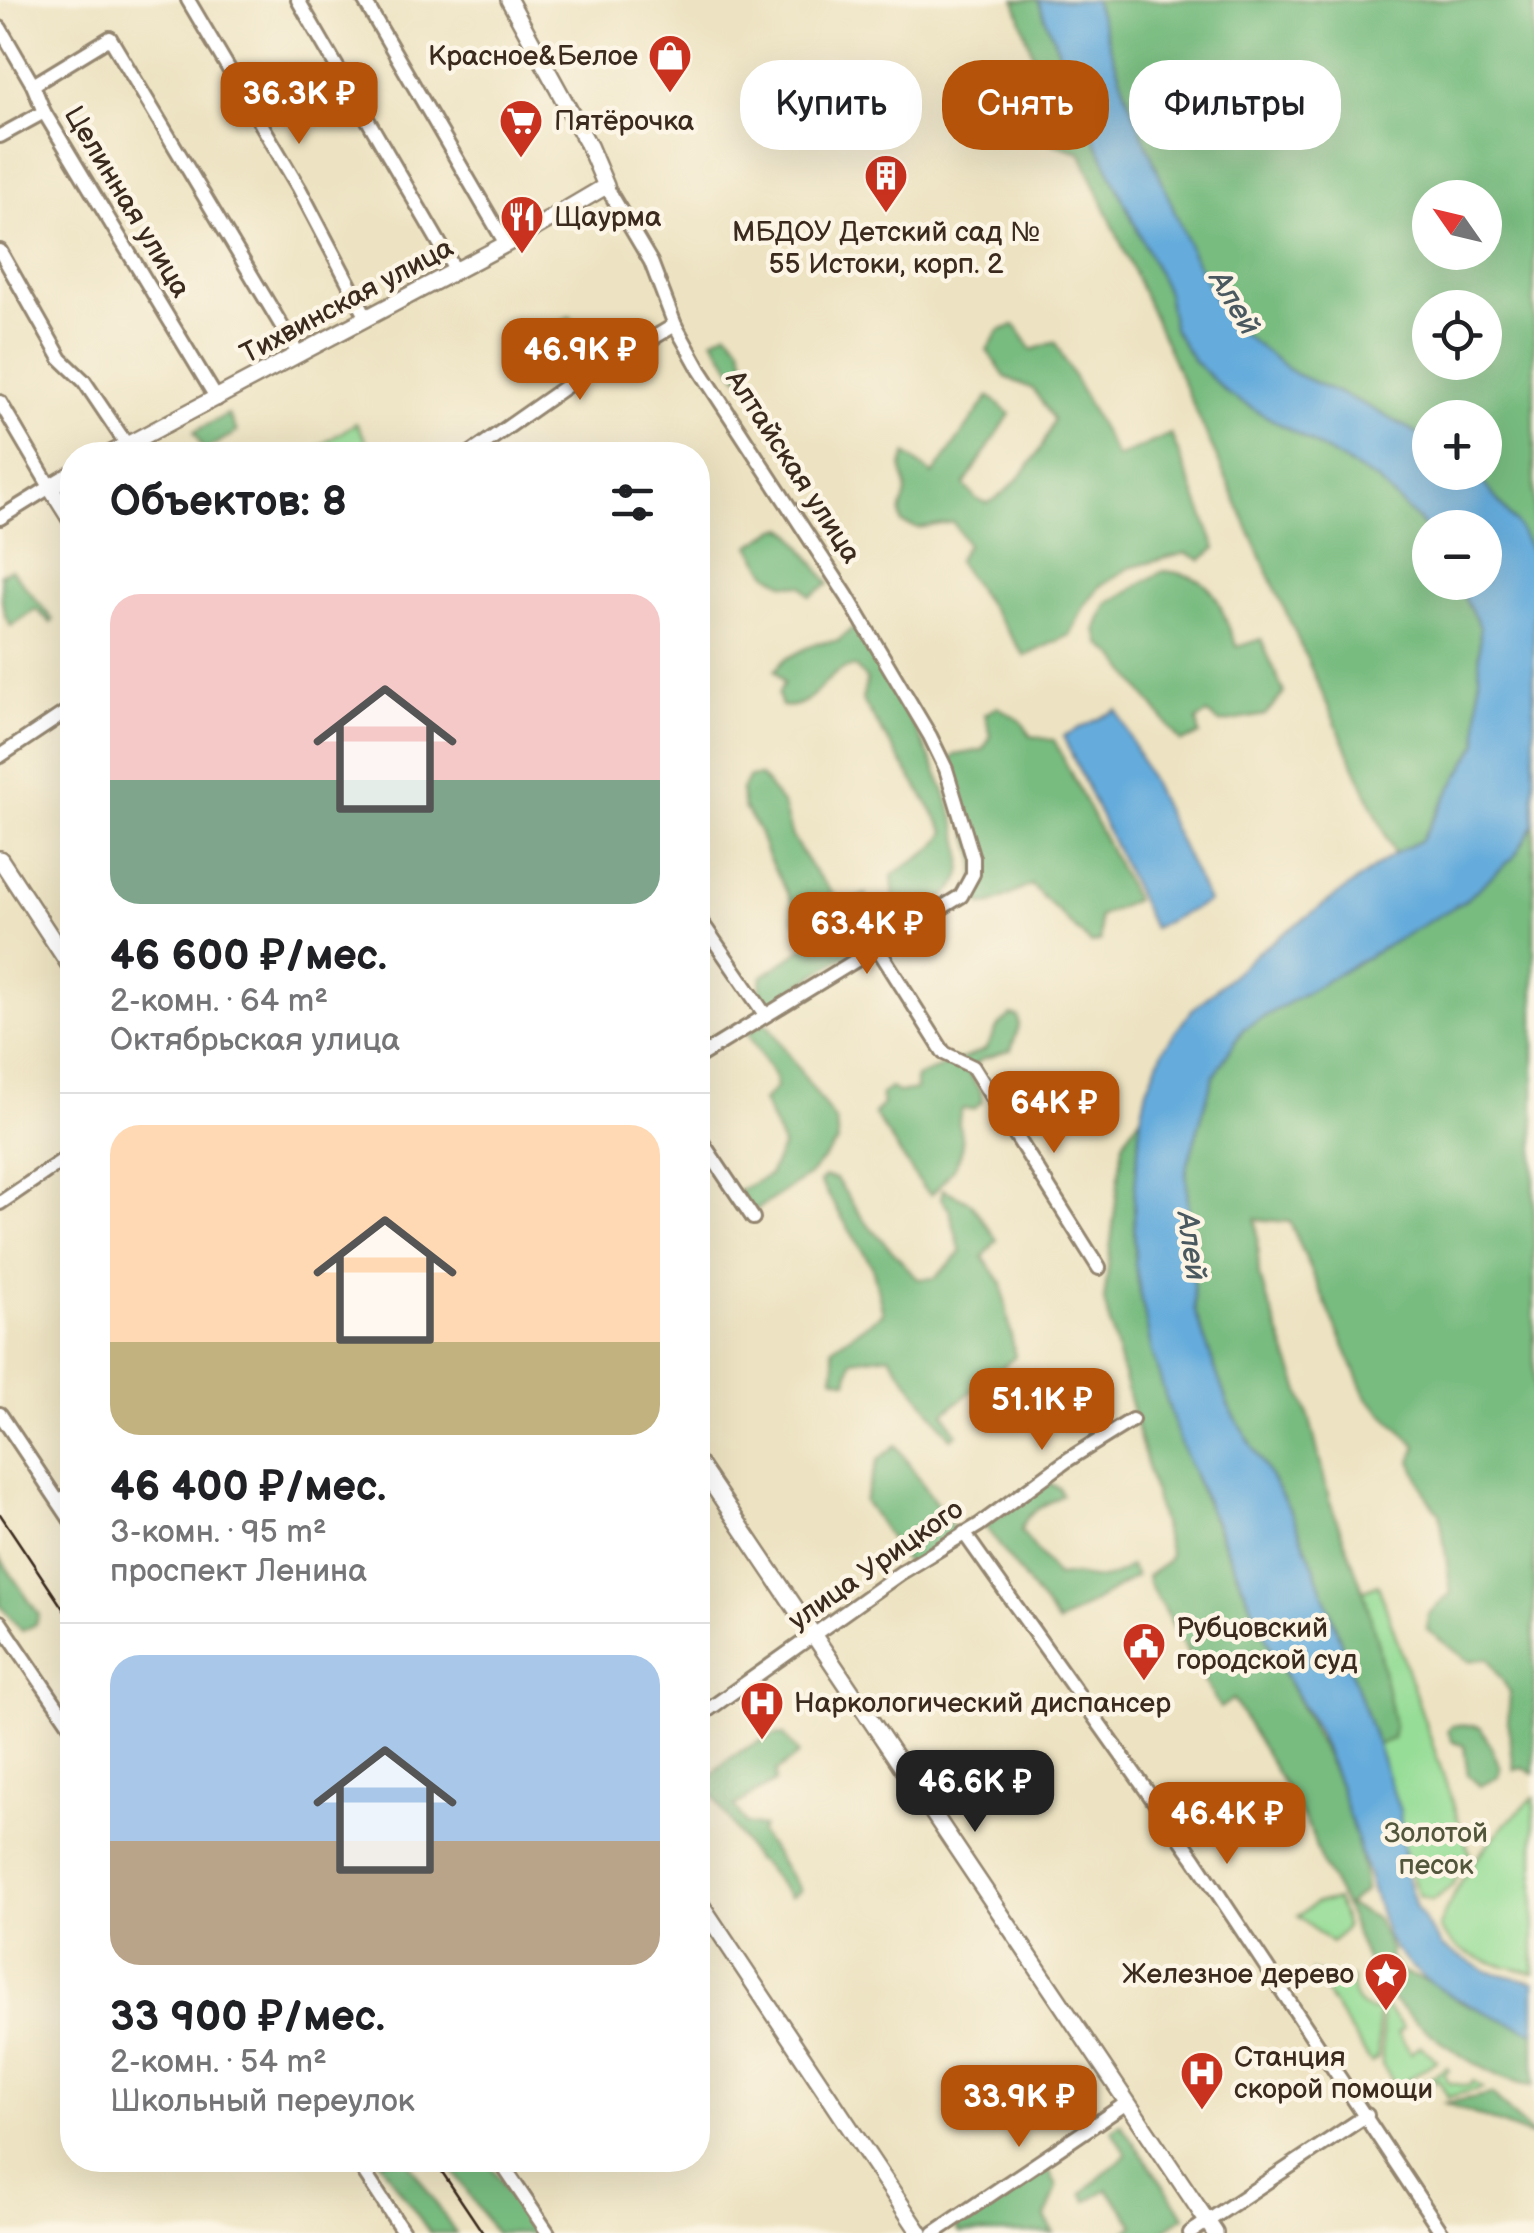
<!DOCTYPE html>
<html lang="ru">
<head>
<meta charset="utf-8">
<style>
  body { margin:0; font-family:"Balsamiq Sans",sans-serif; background:#f6f6f6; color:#202124; height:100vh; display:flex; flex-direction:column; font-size:38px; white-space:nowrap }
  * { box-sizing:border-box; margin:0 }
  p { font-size:32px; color:#757577 }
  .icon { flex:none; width:55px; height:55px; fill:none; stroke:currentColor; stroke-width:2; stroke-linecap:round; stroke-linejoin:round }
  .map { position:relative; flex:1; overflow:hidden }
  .drawer { position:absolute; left:60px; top:442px; width:650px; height:1730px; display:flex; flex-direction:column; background:#fff; border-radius:40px; box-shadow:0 10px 40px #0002 }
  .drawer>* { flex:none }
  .top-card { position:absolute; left:740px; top:60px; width:642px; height:90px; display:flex; gap:20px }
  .needle { width:65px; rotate:304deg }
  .tools { position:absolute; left:1412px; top:180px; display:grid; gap:20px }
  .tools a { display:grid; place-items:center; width:90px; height:90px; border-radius:50%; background:#fff; box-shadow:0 10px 40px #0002; font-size:50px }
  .price { position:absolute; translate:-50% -85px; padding:0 22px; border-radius:20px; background:#b45309; color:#fff; font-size:32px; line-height:65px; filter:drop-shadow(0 2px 5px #0008) }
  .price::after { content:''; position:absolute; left:50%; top:60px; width:30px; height:22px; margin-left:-15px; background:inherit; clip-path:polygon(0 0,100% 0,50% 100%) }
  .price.current { background:#222; color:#fff }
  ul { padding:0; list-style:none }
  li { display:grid; align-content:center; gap:20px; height:530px; padding:0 50px }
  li+li { border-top:2px solid #e0e0e0 }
  li span { display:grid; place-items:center; height:310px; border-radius:30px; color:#555 }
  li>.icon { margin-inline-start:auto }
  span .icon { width:180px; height:180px; fill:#fffc; stroke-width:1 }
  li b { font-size:42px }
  h2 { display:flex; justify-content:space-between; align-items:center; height:120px; padding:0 50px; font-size:42px }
  .chip { padding:0 35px; border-radius:40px; background:#fff; box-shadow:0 10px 40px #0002; font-size:35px; line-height:90px }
  .chip.current { background:#b45309; color:#fff }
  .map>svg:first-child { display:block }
  .green { fill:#96dd97; stroke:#68845a; stroke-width:2.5 }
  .forest { fill:#78bc80; stroke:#5a734f; stroke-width:2.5; fill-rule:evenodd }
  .water { fill:#65acdc; stroke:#506b7d; stroke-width:2.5 }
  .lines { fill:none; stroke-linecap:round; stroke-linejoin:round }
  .minor-casing { stroke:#948670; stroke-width:18 }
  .major-casing { stroke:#948670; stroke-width:20 }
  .minor { stroke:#fff; stroke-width:12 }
  .major { stroke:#fff; stroke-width:15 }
  .rail { stroke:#3b2a1e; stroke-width:2.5 }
  .labels { text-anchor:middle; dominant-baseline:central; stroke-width:9; stroke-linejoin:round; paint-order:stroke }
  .poi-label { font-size:28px; fill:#3b2a1e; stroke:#fcf5e5; text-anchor:start }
  .street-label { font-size:28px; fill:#3b2a1e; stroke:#fcf5e5 }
  .park-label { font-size:28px; fill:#52573c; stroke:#fcf5e5 }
  .water-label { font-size:30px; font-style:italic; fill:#4a5860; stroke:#fcf5e5 }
</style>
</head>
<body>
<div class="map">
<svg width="1534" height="2233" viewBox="0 0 1534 2233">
  <rect width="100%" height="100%" fill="#fcf5e5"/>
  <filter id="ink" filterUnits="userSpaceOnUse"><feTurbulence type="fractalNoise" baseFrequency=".01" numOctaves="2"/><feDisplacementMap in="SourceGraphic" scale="20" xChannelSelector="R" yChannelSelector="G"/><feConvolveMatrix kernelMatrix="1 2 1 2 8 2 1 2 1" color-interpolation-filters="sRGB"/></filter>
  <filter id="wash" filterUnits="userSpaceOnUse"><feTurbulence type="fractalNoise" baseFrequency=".0048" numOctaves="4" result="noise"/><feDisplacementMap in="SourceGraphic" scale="40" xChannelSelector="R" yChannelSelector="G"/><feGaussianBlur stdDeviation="2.25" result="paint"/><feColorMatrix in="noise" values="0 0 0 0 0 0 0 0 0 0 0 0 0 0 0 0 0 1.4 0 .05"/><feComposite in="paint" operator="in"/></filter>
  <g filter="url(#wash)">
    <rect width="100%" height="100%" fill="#ede3c2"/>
    <!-- green -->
    <g class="green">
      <polygon points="570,316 590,346 571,358 552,328"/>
      <polygon points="356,423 375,455 315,455 312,451"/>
      <polygon points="1378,1584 1470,1854 1452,1886 1432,1901 1419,1896 1407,1863 1338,1602"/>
      <path d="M 1534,1797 L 1534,1973 C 1502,1965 1456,1959 1439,1927 C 1458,1876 1494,1832 1534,1797 Z"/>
      <polygon points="1337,1900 1346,1928 1331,1943 1298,1916 1316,1903"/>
      <path d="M 1312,1972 L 1353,1979 C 1350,1998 1358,2010 1378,2011 L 1378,2058 L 1371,2063 Z"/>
      <polygon points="1382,2003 1404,2028 1398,2033 1411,2053 1421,2046 1437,2060 1397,2087 1382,2065"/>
      <polygon points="1447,2067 1449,2070 1444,2074 1449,2083 1469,2086 1473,2081 1483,2088 1448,2097 1438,2079 1424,2087 1422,2084"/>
    </g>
    <!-- forest -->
    <g class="forest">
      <polygon points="1015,0 1038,0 1092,133 1167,293 1173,328 1193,360 1228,394 1378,481 1430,532 1430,582 1456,583 1480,627 1478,743 1421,840 1394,854 1080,152 1051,143 1055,124"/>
      <path d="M 1094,0 L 1534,0 L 1534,557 L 1518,526 L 1475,473 L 1485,472 L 1485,418 L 1430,418 L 1430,440 L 1359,402 L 1295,374 L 1230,325 L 1192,254 L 1129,102 ZM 1430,198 L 1485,198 L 1485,252 L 1430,252 ZM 1430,308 L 1485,308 L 1485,362 L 1430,362 Z"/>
      <path d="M 1015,325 L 1032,350 L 1055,342 L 1117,458 L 1171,434 L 1216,548 L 1201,560 L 1186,553 L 1129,568 L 1101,585 L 1085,605 L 1070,635 L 1025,656 L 957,561 L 967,544 L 953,522 L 918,528 L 902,523 C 897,508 906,503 906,489 C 906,470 897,477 906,454 L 933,475 L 989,396 L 1010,414 L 964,485 L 976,499 L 988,503 C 1014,490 1047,448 1053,419 L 1033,389 L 1005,377 L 987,350 L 999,331 Z"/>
      <polygon points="727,331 741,346 748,371 738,377 713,339"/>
      <polygon points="228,414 237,432 204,450 194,432"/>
      <polygon points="785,528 792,533 829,584 810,596 802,586 785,584 768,574 750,546 777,529"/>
      <path d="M 11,569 L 53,620 L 51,623 L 36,609 L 11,626 C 0,612 2,593 1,574 Z"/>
      <path d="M 1163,571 C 1220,576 1216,601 1237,647 L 1261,639 L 1284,693 L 1265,715 L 1220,723 L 1207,714 L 1197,720 L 1200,735 L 1181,742 L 1116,657 L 1101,644 L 1096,630 L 1107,604 Z"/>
      <path d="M 857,624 C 884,673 981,828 959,879 C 951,899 921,910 903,920 L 896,916 L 892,876 C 910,861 936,853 946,832 L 862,700 L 867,680 L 855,667 C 824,667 817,711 782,706 L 778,694 L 784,683 L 775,670 L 784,660 L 816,643 L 838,641 Z"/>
      <polygon points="998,707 1021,721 1031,736 1054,740 1135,900 1099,917 1101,941 1091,944 1031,885 992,904 982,905 973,897 976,862 949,762 955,755 983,750 991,736 985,714"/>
      <polygon points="761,776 783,805 792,837 811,867 843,905 866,894 872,934 864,943 770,1004 759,995 762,977 809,944 794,919 792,902 768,857 758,829 744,808 741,791 749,777"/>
      <polygon points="1534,824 1534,1774 1523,1768 1514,1770 1508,1722 1510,1692 1488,1658 1469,1661 1427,1630 1428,1614 1451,1593 1440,1513 1428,1499 1411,1461 1417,1446 1367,1398 1290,1222 1256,1219 1259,1276 1310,1419 1329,1499 1364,1593 1378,1645 1394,1726 1392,1739 1377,1745 1315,1569 1292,1514 1228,1405 1195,1312 1186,1171 1213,1077 1243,1029 1464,901 1514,857"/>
      <path d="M 1011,1015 L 1018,1017 L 1019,1026 L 1011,1050 L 980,1060 L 968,1072 L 981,1092 L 982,1102 L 974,1109 L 962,1109 C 954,1124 965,1137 961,1152 C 957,1167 941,1184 931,1195 L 923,1188 L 874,1114 L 883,1104 L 881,1094 L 891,1088 L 899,1093 L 916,1090 L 916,1077 L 985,1050 L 998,1026 Z"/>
      <polygon points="766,1022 836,1122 838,1142 809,1175 753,1212 738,1191 769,1175 783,1146 763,1101 776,1088 775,1078 747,1033"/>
      <path d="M 1141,1116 C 1137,1164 1132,1212 1135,1260 C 1136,1277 1141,1295 1144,1312 C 1167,1429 1220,1538 1270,1645 C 1308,1727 1359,1798 1365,1891 L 1347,1905 L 1376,1918 L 1391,1951 L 1389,1957 L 1401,1973 L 1432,1982 L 1459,2001 L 1534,2032 L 1534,2085 C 1483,2080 1414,2025 1381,1987 C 1367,1969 1354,1925 1343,1903 C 1331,1879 1317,1860 1312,1833 L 1233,1699 L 1220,1708 L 1148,1582 L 1147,1576 L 1166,1563 L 1170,1555 L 1104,1301 L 1123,1142 Z"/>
      <polygon points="825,1177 836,1179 863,1219 918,1279 935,1278 961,1253 950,1211 941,1198 943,1189 970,1202 997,1240 983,1257 1002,1284 1015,1357 944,1413 957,1434 951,1438 889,1355 852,1360 847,1381 833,1377 835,1364 832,1348 883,1313 872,1266 820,1182"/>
      <polygon points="896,1445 959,1537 911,1569 864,1501 878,1460"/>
      <path d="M 1048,1483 L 1059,1488 L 1062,1495 C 1047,1505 1024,1512 1021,1531 L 1057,1576 C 1093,1571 1094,1591 1130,1566 L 1136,1576 L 1058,1624 L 985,1526 Z"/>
      <polygon points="0,1558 39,1615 36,1624 22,1631 0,1605"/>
      <polygon points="1473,1725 1481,1727 1501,1768 1498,1777 1480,1786 1468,1775 1464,1746 1452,1741 1448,1731 1452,1726"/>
      <path d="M 777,1734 L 784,1735 L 799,1754 L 776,1772 L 775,1782 L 734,1806 L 746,1824 L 763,1827 L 760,1833 L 800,1890 L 790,1897 L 763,1864 L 755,1860 L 707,1786 C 715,1760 754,1744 777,1734 Z"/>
      <polygon points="1492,2094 1534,2136 1534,2137 1445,2103"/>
      <polygon points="1120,2123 1185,2216 1160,2233 1124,2233 1134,2225 1108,2189 1087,2201 1082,2193 1126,2155 1112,2130"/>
      <polygon points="379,2160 407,2160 456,2233 430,2233"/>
      <polygon points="446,2160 487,2160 536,2233 495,2233"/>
      <polygon points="1047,2165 1057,2187 1046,2217 1053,2233 959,2233 954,2226"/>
    </g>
    <!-- water -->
    <g class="water">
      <path d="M 1038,0 L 1094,0 L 1129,102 L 1192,254 L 1230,325 L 1295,374 L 1359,402 L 1430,440 L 1430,472 L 1475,473 L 1518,526 L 1534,557 L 1534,824 L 1514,857 L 1464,901 L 1243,1029 L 1213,1077 L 1186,1171 L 1195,1312 L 1228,1405 L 1292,1514 L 1315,1569 L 1400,1811 L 1405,1871 L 1416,1908 L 1442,1947 L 1487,1971 L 1534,1982 L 1534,2032 C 1481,2011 1420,1989 1388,1939 L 1339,1785 L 1318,1733 L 1271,1649 L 1180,1443 L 1151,1349 L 1135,1264 L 1134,1198 L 1141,1116 L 1147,1089 L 1164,1048 L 1190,1012 L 1258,952 L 1394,854 L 1421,840 L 1478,743 L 1480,627 L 1456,583 L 1485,582 L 1485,528 L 1430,528 L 1430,532 L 1378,481 L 1228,394 L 1193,360 L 1173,328 L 1167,293 L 1092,133 Z"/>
      <polygon points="1117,710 1208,902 1153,928 1063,736"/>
    </g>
  </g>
  <g filter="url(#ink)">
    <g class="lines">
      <defs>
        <g id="minor">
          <polyline points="188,0 299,188 367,318"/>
          <polyline points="298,0 455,270"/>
          <polyline points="364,0 506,244"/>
          <polyline points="0,28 33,85 44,112 217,399"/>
          <polyline points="33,85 110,38 299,355"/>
          <polyline points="0,136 44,112"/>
          <polyline points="606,186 651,262 675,325 700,370 847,596 930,736 946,769 973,858 973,874 961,896 698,1057"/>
          <polyline points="0,251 61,359 84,381 127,445"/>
          <polyline points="0,402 50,487 0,518"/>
          <polyline points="468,455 605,359 616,360 675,325"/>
          <polyline points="0,756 72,708"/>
          <polyline points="698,917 764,1013"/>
          <polyline points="877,947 944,1053 973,1067 1099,1268"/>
          <polyline points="698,1136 753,1218"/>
          <polyline points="0,1203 72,1154"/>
          <polyline points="0,1414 72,1522"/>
          <polyline points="59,1502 72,1493"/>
          <polyline points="964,1533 1195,1859 1442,2233"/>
          <polyline points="0,1622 72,1728"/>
          <polyline points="698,1717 902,1572 979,1525 1069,1459 1132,1420"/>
          <polyline points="356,2160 404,2233"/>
          <polyline points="499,2160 548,2233"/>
          <polyline points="934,2233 1128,2102"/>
          <polyline points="1190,2233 1367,2115"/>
        </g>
        <g id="major">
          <polyline points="108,455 523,235 606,186 589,146 509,0"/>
          <polyline points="72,474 50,487 72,522"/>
          <polyline points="0,859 72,969"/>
          <polyline points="698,1463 1215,2233"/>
          <polyline points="698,1900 920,2233"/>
        </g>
      </defs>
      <!-- minor casing -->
      <use href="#minor" class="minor-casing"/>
      <!-- major casing -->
      <use href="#major" class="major-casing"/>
      <!-- minor -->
      <use href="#minor" class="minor"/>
      <!-- major -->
      <use href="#major" class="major"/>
      <!-- rail -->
      <g class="rail">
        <polyline points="0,1514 72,1622"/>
        <polyline points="434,2160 483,2233"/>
      </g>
    </g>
  </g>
  <!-- icons -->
  <defs>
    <symbol id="shop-pin" viewBox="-11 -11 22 30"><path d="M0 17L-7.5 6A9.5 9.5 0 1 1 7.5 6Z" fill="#c8321e" stroke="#fcf5e5"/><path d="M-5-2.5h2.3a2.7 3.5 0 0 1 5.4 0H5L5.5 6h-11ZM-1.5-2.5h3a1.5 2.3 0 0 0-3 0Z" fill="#fff"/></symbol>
    <symbol id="supermarket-pin" viewBox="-11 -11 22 30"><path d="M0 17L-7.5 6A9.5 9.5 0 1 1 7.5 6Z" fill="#c8321e" stroke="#fcf5e5"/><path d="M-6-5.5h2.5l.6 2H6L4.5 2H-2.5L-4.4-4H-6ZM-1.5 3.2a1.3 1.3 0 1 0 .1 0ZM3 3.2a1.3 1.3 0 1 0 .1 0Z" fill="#fff"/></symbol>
    <symbol id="building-pin" viewBox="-11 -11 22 30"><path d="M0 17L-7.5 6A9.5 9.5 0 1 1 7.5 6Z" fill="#c8321e" stroke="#fcf5e5"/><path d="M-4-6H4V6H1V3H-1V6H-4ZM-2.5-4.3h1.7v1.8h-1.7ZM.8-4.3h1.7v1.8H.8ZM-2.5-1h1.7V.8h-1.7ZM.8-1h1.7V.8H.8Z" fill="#fff"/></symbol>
    <symbol id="restaurant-pin" viewBox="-11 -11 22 30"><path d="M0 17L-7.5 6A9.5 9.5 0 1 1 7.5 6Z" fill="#c8321e" stroke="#fcf5e5"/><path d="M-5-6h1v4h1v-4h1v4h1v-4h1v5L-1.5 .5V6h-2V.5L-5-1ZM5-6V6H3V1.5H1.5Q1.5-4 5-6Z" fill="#fff"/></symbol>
    <symbol id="civic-pin" viewBox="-11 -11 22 30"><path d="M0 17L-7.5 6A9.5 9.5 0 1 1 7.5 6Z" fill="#c8321e" stroke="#fcf5e5"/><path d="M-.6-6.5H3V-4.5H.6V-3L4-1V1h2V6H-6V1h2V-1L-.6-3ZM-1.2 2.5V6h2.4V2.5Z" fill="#fff"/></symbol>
    <symbol id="hospital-pin" viewBox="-11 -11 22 30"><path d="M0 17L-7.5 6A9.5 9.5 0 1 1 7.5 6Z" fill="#c8321e" stroke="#fcf5e5"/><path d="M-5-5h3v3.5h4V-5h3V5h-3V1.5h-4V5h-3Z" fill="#fff"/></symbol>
    <symbol id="sight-pin" viewBox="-11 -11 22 30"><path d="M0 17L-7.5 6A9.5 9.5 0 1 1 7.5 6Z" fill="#c8321e" stroke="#fcf5e5"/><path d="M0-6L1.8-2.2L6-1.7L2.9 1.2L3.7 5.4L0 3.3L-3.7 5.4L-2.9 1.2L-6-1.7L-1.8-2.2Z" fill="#fff"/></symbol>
  </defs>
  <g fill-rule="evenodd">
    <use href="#shop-pin" x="645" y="31" width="50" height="68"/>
    <use href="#supermarket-pin" x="496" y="96" width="50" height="68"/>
    <use href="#building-pin" x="861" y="151" width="50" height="68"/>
    <use href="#restaurant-pin" x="497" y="192" width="50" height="68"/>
    <use href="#civic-pin" x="1119" y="1619" width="50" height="68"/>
    <use href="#hospital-pin" x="737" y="1678" width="50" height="68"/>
    <use href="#sight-pin" x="1361" y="1949" width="50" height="68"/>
    <use href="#hospital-pin" x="1177" y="2048" width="50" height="68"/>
  </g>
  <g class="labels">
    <!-- poi labels -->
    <g class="poi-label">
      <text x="638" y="56" text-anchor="end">Красное&amp;Белое</text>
      <text x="554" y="121">Пятёрочка</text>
      <text x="554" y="217">Щаурма</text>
      <text x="886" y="232" text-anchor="middle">МБДОУ Детский сад №<tspan x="886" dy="32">55 Истоки, корп. 2</tspan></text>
      <text x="1176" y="1628">Рубцовский<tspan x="1176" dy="32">городской суд</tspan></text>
      <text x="794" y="1703">Наркологический диспансер</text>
      <text x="1354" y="1974" text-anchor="end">Железное дерево</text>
      <text x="1234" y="2057">Станция<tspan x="1234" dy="32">скорой помощи</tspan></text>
    </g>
    <!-- street labels -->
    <g class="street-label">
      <text transform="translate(127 202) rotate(59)">Целинная улица</text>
      <text transform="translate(347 301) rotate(-28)">Тихвинская улица</text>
      <text transform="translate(793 467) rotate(57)">Алтайская улица</text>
      <text transform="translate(876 1565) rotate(-35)">улица Урицкого</text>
    </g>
    <!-- park labels -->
    <g class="park-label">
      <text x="1436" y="1833">Золотой<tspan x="1436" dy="32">песок</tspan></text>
    </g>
    <!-- water labels -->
    <g class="water-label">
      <text transform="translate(1234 303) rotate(59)">Алей</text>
      <text transform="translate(1191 1246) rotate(82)">Алей</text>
    </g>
  </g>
</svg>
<div class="tools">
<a><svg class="needle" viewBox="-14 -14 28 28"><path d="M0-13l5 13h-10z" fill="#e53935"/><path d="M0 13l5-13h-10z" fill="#757577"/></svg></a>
<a><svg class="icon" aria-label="locate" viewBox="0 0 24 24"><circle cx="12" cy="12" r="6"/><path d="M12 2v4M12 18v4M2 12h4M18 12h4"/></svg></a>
<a>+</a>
<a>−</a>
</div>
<b class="price" style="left:299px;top:147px">36.3K ₽</b>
<b class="price" style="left:580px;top:403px">46.9K ₽</b>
<b class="price" style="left:867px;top:977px">63.4K ₽</b>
<b class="price" style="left:1054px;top:1156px">64K ₽</b>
<b class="price" style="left:1042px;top:1453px">51.1K ₽</b>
<b class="price current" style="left:975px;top:1835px">46.6K ₽</b>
<b class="price" style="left:1227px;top:1867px">46.4K ₽</b>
<b class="price" style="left:1019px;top:2150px">33.9K ₽</b>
<div class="top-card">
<a class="chip">Купить</a>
<a class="chip current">Снять</a>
<a class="chip">Фильтры</a>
</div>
<section class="drawer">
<h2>Объектов: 8<svg class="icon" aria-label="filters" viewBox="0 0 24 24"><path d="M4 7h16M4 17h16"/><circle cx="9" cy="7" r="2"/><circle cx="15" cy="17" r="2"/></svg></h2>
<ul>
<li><span style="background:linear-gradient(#f6c9c9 60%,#7fa58c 0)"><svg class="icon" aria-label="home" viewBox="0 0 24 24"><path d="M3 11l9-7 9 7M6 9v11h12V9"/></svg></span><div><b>46 600 ₽/мес.</b><p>2-комн. · 64 m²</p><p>Октябрьская улица</p></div></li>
<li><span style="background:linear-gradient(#ffd9b3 70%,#c2b280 0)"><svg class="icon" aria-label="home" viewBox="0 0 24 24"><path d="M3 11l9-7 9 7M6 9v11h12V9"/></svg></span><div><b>46 400 ₽/мес.</b><p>3-комн. · 95 m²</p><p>проспект Ленина</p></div></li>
<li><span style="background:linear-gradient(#a9c7e8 60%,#b9a48a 0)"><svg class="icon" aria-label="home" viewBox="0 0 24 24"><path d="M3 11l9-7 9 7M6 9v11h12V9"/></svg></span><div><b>33 900 ₽/мес.</b><p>2-комн. · 54 m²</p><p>Школьный переулок</p></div></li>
</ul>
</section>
</div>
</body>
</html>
